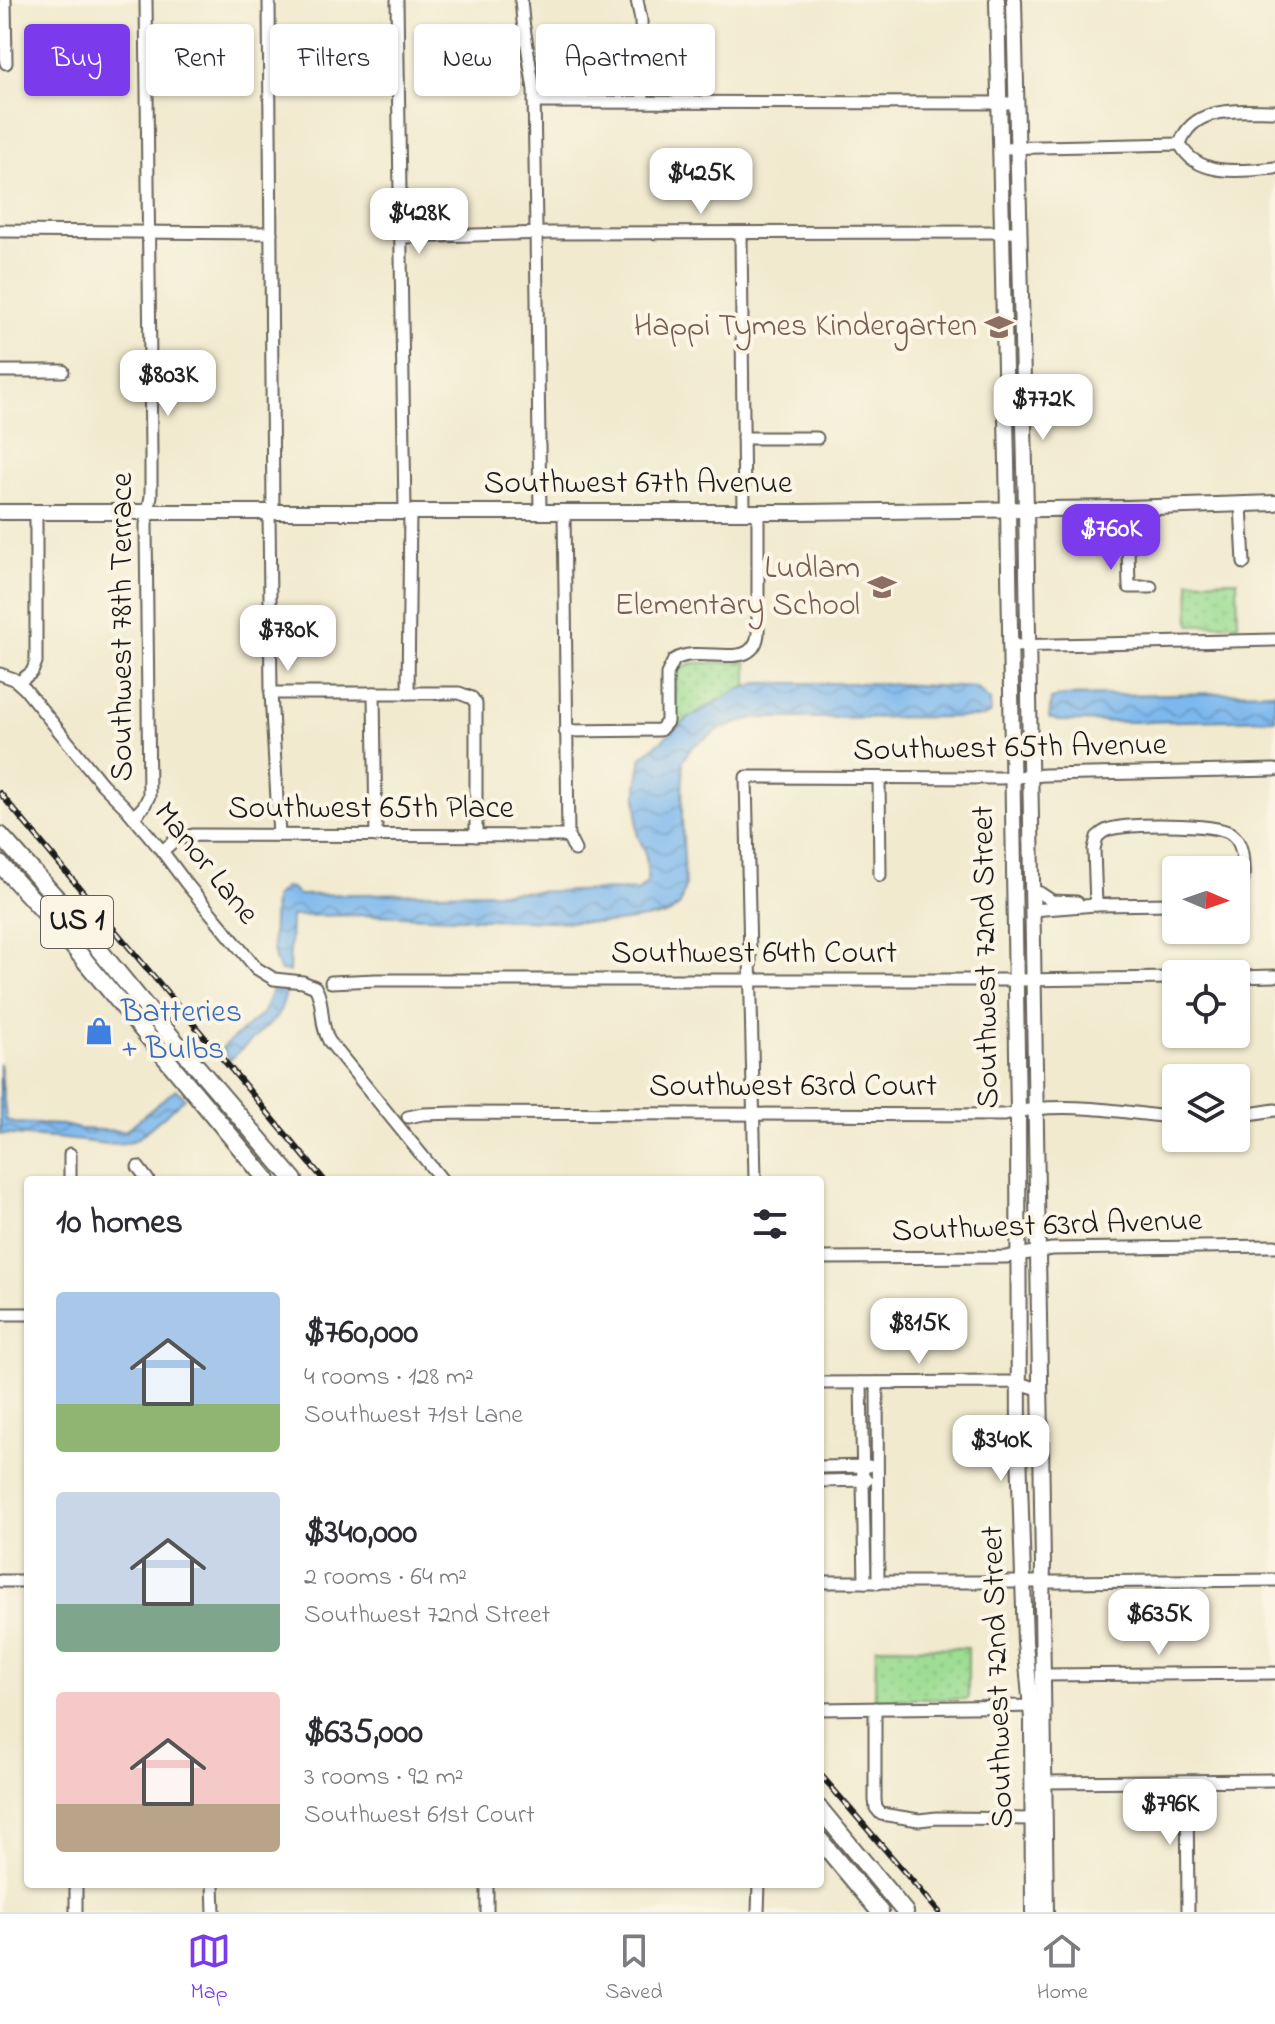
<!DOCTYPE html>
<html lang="en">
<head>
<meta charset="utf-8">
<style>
  body { margin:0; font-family:"Indie Flower",sans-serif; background:#f7f7f7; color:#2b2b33; height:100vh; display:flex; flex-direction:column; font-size:30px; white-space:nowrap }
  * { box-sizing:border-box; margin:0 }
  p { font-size:26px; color:#7c7c81 }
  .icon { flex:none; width:44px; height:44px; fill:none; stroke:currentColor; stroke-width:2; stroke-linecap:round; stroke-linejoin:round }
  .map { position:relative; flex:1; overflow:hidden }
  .side { position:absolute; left:24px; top:1176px; width:800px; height:712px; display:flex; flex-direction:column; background:#fff; border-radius:8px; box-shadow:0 2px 6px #0004 }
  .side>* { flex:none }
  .hud { position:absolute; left:24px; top:24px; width:800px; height:72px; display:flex; gap:16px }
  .needle { width:52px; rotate:92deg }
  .fabs { position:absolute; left:1162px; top:856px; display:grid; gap:16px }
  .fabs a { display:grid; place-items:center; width:88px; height:88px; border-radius:8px; background:#fff; box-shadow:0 2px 6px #0004; font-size:40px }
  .price { position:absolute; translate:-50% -68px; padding:0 18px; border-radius:16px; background:#fff; color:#222; font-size:26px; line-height:52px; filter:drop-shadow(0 2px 4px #0008) }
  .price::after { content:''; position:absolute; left:50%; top:48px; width:24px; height:18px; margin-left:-12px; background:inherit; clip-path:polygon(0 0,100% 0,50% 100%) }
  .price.on { background:#7c3aed; color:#fff }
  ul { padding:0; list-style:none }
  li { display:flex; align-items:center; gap:24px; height:200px; padding:0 32px }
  li span { display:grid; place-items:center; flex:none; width:224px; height:160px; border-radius:8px; color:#555 }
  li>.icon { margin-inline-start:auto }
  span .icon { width:96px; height:96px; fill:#fffc; stroke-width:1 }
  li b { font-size:34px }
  h2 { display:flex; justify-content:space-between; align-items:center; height:96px; padding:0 32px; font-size:34px }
  .pill { padding:0 28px; border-radius:8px; background:#fff; box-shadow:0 2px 6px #0004; font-size:28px; line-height:72px }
  .pill.on { background:#7c3aed; color:#fff }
  .tab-bar { display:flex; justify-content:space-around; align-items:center; height:112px; border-top:2px solid #e1e1e2; background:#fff; font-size:22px; color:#7c7c81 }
  .tab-bar a { display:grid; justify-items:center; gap:4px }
  .tab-bar .on { color:#7c3aed }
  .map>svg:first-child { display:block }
  .park { fill:url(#park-dots); stroke:#5c7c58; stroke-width:2 }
  .water { fill:url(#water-waves); stroke:#4c6a85; stroke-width:2 }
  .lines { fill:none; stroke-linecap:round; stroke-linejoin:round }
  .minor-casing { stroke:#67645b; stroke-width:15 }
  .major-casing { stroke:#67645b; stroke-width:18 }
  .highway-casing { stroke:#67645b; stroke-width:20 }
  .minor { stroke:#fff; stroke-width:11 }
  .major { stroke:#fff; stroke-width:14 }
  .highway { stroke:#fff; stroke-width:16 }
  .rail-casing { stroke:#1c1c1c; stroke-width:6 }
  .rail { stroke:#fcf5e5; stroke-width:3; stroke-dasharray:9; stroke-linecap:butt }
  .labels { text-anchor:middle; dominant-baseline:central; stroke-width:8; stroke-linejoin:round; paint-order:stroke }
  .shield { fill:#fcf5e5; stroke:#5f5d58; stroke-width:2 }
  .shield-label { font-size:30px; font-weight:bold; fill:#1c1c1c }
  .education-label { font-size:32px; fill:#785e54; stroke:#fcf5e5; text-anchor:end }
  .street-label { font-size:32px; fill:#1c1c1c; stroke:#fcf5e5 }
  .shop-label { font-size:32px; fill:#366cbe; stroke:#fcf5e5; text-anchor:start }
</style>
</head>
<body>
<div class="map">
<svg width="1275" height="1912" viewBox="0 0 1275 1912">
  <defs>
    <pattern id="park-dots" width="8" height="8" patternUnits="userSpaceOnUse" patternTransform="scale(2)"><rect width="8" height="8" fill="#9cdd93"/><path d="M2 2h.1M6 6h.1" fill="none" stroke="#86bd7e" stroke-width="1.8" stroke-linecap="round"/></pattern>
    <pattern id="water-waves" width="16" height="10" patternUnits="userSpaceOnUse" patternTransform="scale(2)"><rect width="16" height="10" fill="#7cb8ee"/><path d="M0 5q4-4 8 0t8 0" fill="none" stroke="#6595c0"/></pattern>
  </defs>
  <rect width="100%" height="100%" fill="#fcf5e5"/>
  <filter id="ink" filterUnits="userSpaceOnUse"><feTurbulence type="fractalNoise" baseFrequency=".0125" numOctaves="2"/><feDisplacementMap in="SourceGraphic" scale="16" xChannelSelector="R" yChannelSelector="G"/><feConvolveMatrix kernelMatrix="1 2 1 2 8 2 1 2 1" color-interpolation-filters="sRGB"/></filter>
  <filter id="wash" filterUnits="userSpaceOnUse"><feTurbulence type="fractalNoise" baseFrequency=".006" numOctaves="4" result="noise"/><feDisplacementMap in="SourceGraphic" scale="32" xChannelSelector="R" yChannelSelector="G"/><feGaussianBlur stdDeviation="1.8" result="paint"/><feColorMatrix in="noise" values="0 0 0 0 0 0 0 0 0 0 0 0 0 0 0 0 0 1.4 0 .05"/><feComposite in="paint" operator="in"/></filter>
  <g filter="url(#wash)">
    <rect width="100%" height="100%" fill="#f1eacf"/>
    <!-- park -->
    <g class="park">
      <polygon points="1237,580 1238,624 1190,625 1189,581"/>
      <polygon points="747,662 747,686 687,719 675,728 675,686 679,667 694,663"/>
      <polygon points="876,1647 968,1648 968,1699 875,1699"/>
    </g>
    <!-- water -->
    <g class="water">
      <path d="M 759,683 L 875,683 L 976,688 L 990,701 L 991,713 L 984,717 L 754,718 L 722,728 L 693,746 L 683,760 L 682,816 L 685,887 L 680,905 L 668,915 L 610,923 L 369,915 L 291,916 L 289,972 L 280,971 C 268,951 274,921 274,898 L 285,887 L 291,888 L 298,895 L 639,890 L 647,882 L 648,871 L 645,851 L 637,834 L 637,786 L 642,757 L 687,719 L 737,690 Z"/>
      <polygon points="1275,692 1275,719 1137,722 1060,721 1049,718 1051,699 1064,696"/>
      <polygon points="272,988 287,991 278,1016 230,1060 222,1048 262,1014 268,1002"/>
      <polygon points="0,1063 6,1120 14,1123 63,1125 79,1129 125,1131 176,1089 185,1098 137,1139 126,1143 107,1144 65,1139 0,1134"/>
    </g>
  </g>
  <g filter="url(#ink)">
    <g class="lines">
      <defs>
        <g id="minor">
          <polyline points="5,0 6,63"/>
          <polyline points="269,0 273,511"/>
          <polyline points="397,0 405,511"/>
          <polyline points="521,0 523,21 534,90 540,512"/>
          <polyline points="637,0 641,20 643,101"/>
          <polyline points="534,102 1017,103"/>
          <path d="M 1180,144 C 1193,104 1241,111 1275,111"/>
          <path d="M 1000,148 L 1180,144 C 1197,178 1243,171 1275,168"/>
          <polyline points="0,231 271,233"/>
          <polyline points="741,234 744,512"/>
          <polyline points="401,237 550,233 1019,232"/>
          <polyline points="0,371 63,371"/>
          <polyline points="743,438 817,438"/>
          <polyline points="1241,504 1244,563"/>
          <polyline points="1127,508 1129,587 1151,587"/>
          <polyline points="269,511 271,693 279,835"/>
          <polyline points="564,512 568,836 575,850"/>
          <polyline points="1010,646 1275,640"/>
          <path d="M 0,674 L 14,679 L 25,689 L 102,784 L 125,807 L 162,851 L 186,883 L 256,968 L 274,979 L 303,982 L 315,987 C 325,1003 319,1023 329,1041 L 442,1180"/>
          <polyline points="19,682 32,672 36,662 36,511"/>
          <polyline points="271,693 459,693 472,698 476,704 476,836"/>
          <polyline points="374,693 376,836"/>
          <polyline points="408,693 410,511"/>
          <path d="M 565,731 L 660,730 L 667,722 L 667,674 L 674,660 C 701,643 753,674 758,634 L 758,512"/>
          <polyline points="879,778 880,875"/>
          <polyline points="134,817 144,806 149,796 146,525 151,496 151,454 146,0"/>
          <polyline points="162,851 177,839 193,835 568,836"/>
          <polyline points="1031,890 1040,893 1052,901 1077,902"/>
          <path d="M 1176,904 L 1096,905 L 1094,849 L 1097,837 C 1101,833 1102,832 1107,830 C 1126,823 1213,823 1230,833 C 1241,840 1243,854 1243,866 C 1244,877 1243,887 1236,895"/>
          <polyline points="1032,910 1096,905"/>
          <polyline points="1236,977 1275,976"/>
          <polyline points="331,982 376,980 1016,980 1176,978"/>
          <polyline points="1236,1116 1275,1110"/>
          <path d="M 408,1117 L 423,1114 L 457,1113 L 1004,1115 C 1014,1113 1025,1110 1035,1109 C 1081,1104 1131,1113 1176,1118"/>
          <polyline points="70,1154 70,1180"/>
          <polyline points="138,1167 148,1180"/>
          <polyline points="755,1180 746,777 1000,778 1045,775 1275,770"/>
          <polyline points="820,1258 1006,1257 1052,1249 1275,1246"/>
          <polyline points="0,1314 28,1314"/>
          <polyline points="820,1383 1009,1382 1018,1383 1039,1389"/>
          <polyline points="861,1383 865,1582"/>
          <polyline points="877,1383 878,1583"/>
          <polyline points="820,1467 869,1466"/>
          <polyline points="820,1481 867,1480"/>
          <polyline points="0,1581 28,1581"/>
          <polyline points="820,1582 1058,1582 1275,1580"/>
          <polyline points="1043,1675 1275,1673"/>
          <polyline points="875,1708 875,1800 876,1808 881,1814 919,1820 937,1818 1040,1819"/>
          <polyline points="820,1709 1036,1706"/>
          <polyline points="1187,1781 1188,1912"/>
          <polyline points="1045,1782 1275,1780"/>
          <polyline points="76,1884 76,1912"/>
          <polyline points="213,1884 214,1912"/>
          <polyline points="487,1884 487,1912"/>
          <polyline points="758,1912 759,1884"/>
        </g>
        <g id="major">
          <polyline points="997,0 1008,509 1018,1112 1019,1449 1025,1642 1032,1719 1033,1912"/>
          <polyline points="1014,0 1026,509 1043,1564 1042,1606 1046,1912"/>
          <polyline points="0,512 799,512 1127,508 1275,503"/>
        </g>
        <g id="highway">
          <polyline points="0,835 60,902 151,1013 294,1180"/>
          <polyline points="0,864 47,915 267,1180"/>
          <polyline points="820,1809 905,1912"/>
          <polyline points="820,1840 880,1912"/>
        </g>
      </defs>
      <!-- minor casing -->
      <use href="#minor" class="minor-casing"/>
      <!-- major casing -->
      <use href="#major" class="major-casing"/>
      <!-- highway casing -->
      <use href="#highway" class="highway-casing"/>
      <!-- minor -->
      <use href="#minor" class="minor"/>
      <!-- major -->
      <use href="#major" class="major"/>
      <!-- highway -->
      <use href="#highway" class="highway"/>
      <defs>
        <g id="rail">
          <polyline points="0,793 324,1180"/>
          <polyline points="820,1774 939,1912"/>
        </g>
      </defs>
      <!-- rail casing -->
      <use href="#rail" class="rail-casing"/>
      <!-- rail -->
      <use href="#rail" class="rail"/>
    </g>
  </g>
  <!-- icons -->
  <defs>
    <symbol id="school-bare" viewBox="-9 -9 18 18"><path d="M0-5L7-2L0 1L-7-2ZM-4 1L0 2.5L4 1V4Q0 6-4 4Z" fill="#8d6e63" stroke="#fcf5e5" stroke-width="2.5" paint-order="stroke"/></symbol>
    <symbol id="shop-bare" viewBox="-9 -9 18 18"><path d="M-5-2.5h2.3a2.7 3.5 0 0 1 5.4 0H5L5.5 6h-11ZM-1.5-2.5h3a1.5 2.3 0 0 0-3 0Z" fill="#3f7fe0" stroke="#fcf5e5" stroke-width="2.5" paint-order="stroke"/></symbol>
  </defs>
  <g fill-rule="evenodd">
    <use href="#school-bare" x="979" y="307" width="40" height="40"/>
    <use href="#school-bare" x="862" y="567" width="40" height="40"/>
    <use href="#shop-bare" x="79" y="1011" width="40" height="40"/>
  </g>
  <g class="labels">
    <!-- shield labels -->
    <rect class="shield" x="41" y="896" width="72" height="52" rx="6"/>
    <g class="shield-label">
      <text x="77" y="922">US 1</text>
    </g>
    <!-- education labels -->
    <g class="education-label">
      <text x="977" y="327">Happi Tymes Kindergarten</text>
      <text x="860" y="569">Ludlam<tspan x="860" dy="37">Elementary School</tspan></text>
    </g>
    <!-- street labels -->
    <g class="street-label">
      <text x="638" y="484">Southwest 67th Avenue</text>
      <text transform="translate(123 627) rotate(-90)">Southwest 78th Terrace</text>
      <text transform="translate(1010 749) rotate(-1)">Southwest 65th Avenue</text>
      <text x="371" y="809">Southwest 65th Place</text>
      <text transform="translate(205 864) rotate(51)">Manor Lane</text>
      <text x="754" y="954">Southwest 64th Court</text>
      <text transform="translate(987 957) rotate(-91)">Southwest 72nd Street</text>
      <text x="793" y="1087">Southwest 63rd Court</text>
      <text transform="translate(1047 1227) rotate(-2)">Southwest 63rd Avenue</text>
      <text transform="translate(999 1677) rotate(-92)">Southwest 72nd Street</text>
    </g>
    <!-- shop labels -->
    <g class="shop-label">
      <text x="121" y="1013">Batteries<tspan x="121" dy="37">+ Bulbs</tspan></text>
    </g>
  </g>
</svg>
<div class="fabs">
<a><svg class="needle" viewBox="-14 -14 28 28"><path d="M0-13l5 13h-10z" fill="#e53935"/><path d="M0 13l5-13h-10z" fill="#7c7c81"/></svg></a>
<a><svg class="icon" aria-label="locate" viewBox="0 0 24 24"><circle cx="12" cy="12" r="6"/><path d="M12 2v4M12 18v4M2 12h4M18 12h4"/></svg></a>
<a><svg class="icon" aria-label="layers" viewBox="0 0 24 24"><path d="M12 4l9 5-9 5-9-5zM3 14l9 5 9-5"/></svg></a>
</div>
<b class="price" style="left:701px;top:216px">$425K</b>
<b class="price" style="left:419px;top:256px">$428K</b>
<b class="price" style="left:168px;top:418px">$803K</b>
<b class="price" style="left:1043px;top:442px">$772K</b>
<b class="price on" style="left:1111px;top:572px">$760K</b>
<b class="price" style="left:288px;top:673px">$780K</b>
<b class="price" style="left:919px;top:1366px">$815K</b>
<b class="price" style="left:1001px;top:1483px">$340K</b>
<b class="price" style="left:1159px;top:1657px">$635K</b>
<b class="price" style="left:1170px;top:1847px">$796K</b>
<div class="hud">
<a class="pill on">Buy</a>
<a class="pill">Rent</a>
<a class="pill">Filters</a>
<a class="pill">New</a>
<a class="pill">Apartment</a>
</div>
<section class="side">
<h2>10 homes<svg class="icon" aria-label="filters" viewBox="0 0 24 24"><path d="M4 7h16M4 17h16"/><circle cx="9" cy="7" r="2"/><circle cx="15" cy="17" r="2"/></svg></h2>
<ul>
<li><span style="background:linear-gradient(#a9c7e8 70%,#8fb573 0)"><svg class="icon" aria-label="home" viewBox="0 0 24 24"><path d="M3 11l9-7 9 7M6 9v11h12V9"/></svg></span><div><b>$760,000</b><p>4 rooms · 128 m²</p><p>Southwest 71st Lane</p></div></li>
<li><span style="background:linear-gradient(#c9d6e8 70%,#7fa58c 0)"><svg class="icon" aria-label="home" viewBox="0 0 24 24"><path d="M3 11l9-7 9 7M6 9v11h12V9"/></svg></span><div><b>$340,000</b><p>2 rooms · 64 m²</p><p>Southwest 72nd Street</p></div></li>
<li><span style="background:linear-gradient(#f6c9c9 70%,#b9a48a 0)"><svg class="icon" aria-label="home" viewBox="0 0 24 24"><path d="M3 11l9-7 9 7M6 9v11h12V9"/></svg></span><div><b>$635,000</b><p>3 rooms · 92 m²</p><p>Southwest 61st Court</p></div></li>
</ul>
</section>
</div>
<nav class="tab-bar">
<a class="on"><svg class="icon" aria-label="map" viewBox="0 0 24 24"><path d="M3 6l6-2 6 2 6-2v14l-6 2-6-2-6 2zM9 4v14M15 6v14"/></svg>Map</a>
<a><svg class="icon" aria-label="saved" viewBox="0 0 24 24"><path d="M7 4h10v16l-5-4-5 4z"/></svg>Saved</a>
<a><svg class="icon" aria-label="home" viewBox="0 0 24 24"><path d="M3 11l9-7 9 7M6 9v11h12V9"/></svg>Home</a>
</nav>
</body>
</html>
